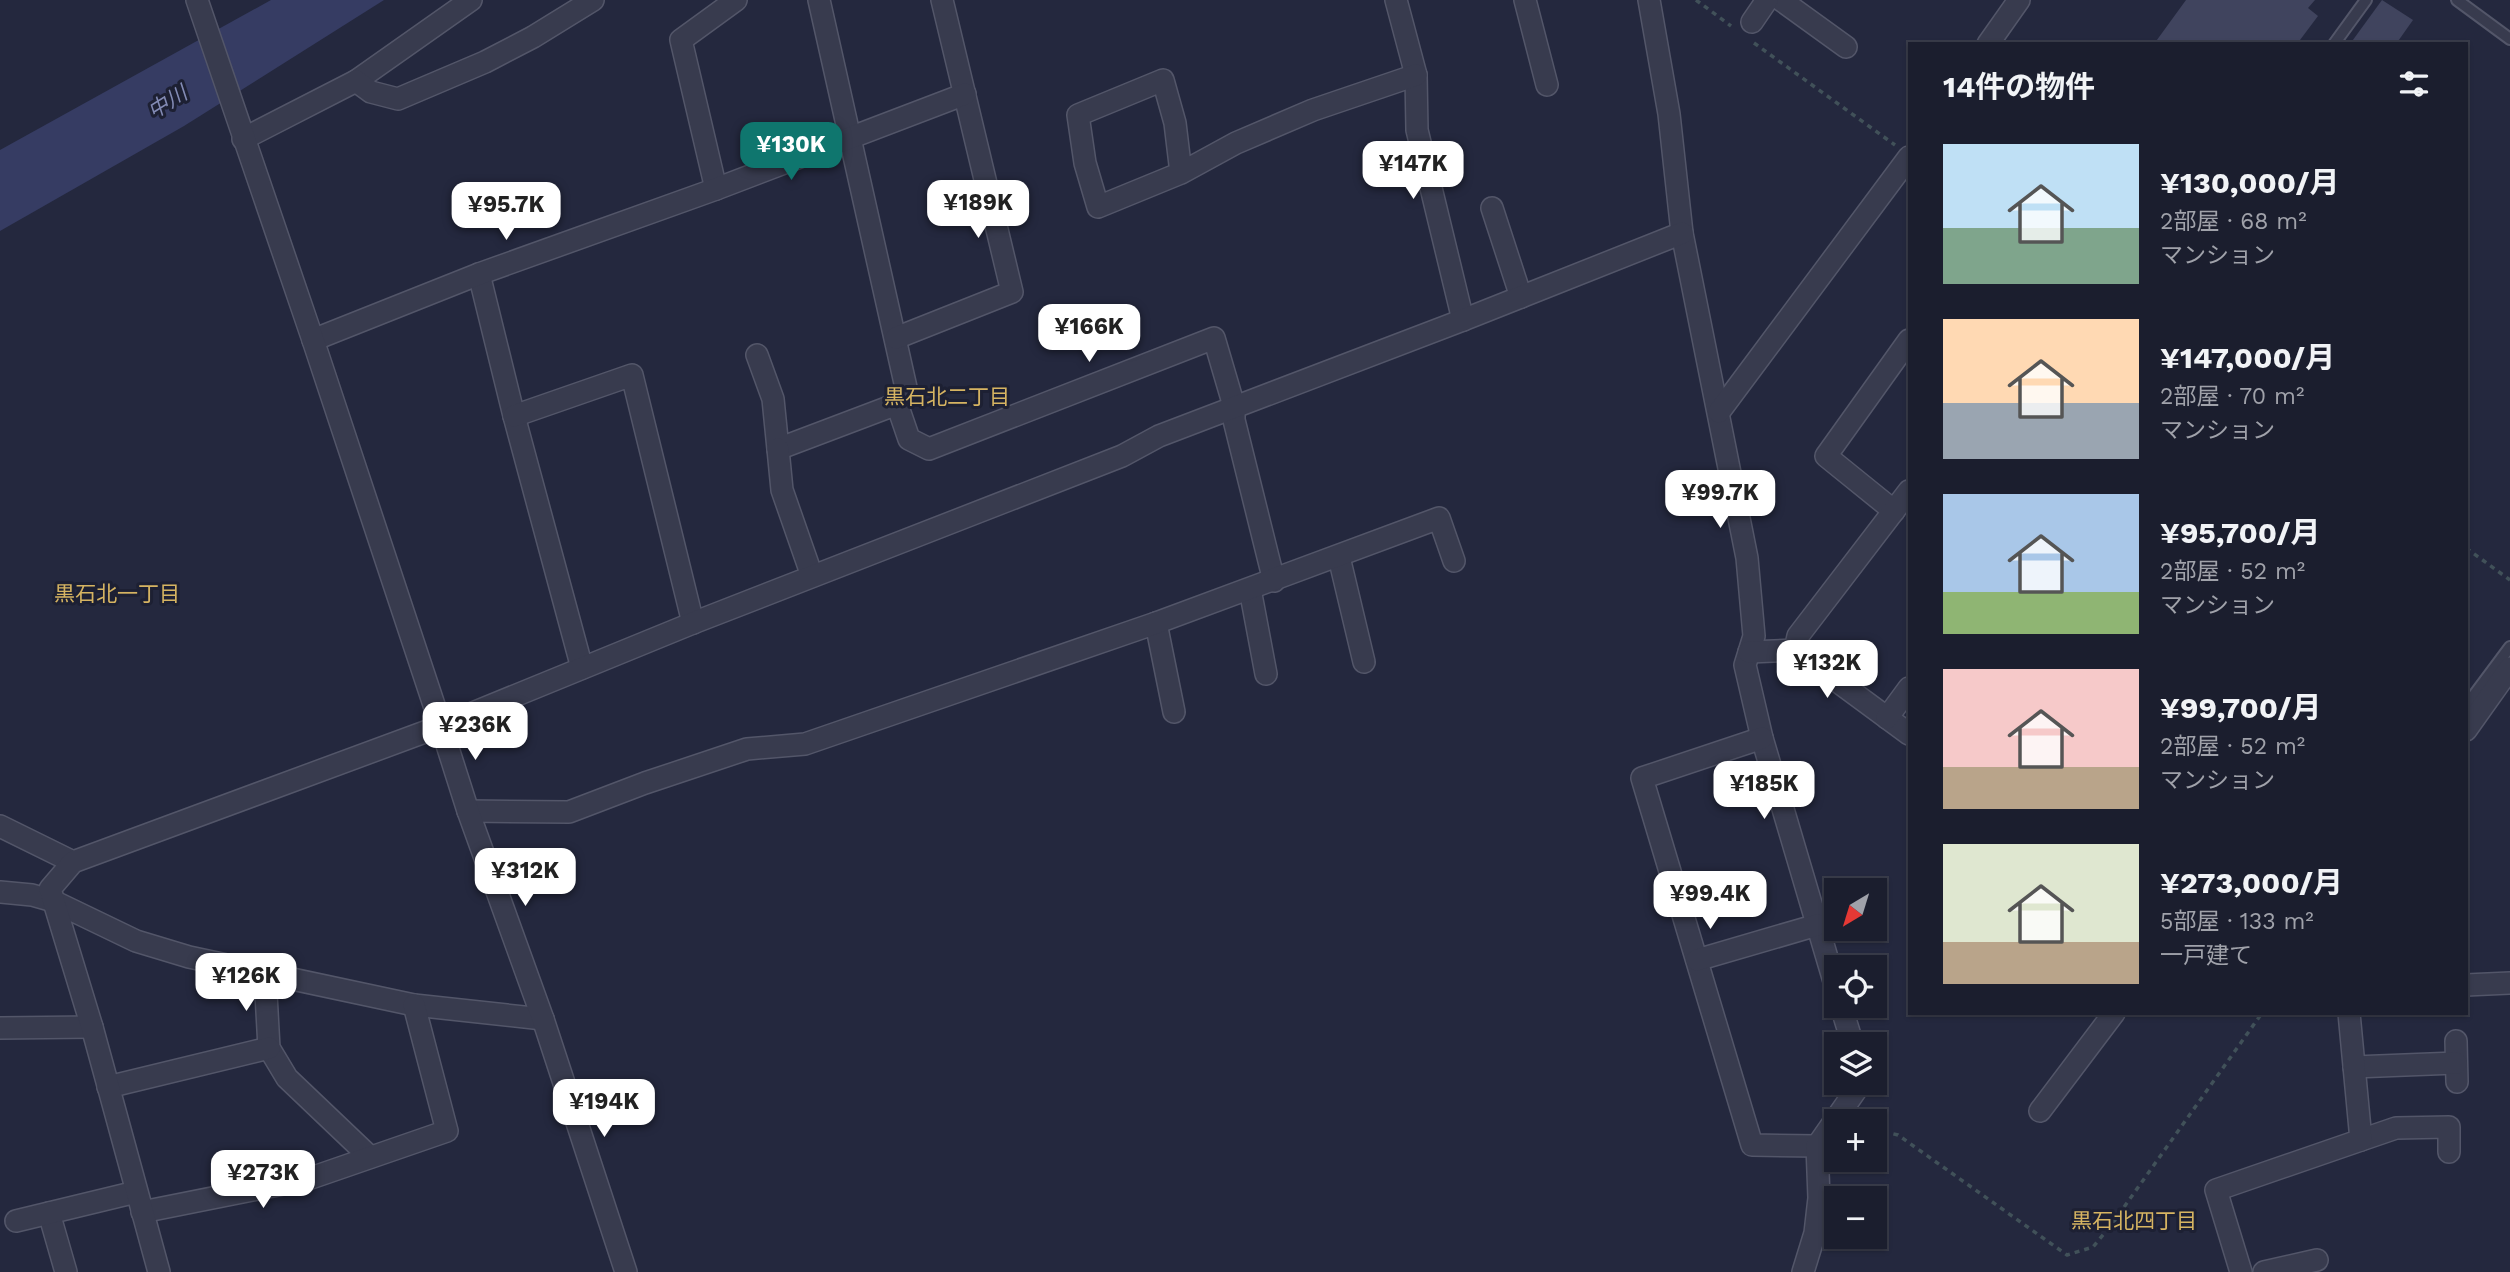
<!DOCTYPE html>
<html lang="ja">
<head>
<meta charset="utf-8">
<style>
  body { margin:0; font-family:"Work Sans","Noto Sans JP",sans-serif; background:#242736; color:#f1f3f6; height:100vh; display:flex; flex-direction:column; font-size:26px; white-space:nowrap }
  * { box-sizing:border-box; margin:0 }
  p { font-size:23px; color:#a0a2aa }
  .icon { flex:none; width:38px; height:38px; fill:none; stroke:currentColor; stroke-width:2; stroke-linecap:round; stroke-linejoin:round }
  .map { position:relative; flex:1; overflow:hidden }
  .side { position:absolute; left:1908px; top:42px; width:560px; height:973px; display:flex; flex-direction:column; background:#1b1e2e; border-radius:0px; box-shadow:0 2px 5px #0004,0 0 0 2px #393c4a }
  .side>* { flex:none }
  .needle { width:46px; rotate:218deg }
  .controls { position:absolute; left:1824px; top:878px; display:grid; gap:14px }
  .controls a { display:grid; place-items:center; width:63px; height:63px; border-radius:0px; background:#1b1e2e; box-shadow:0 2px 5px #0004,0 0 0 2px #393c4a; font-size:35px }
  .price { position:absolute; translate:-50% -60px; padding:0 16px; border-radius:14px; background:#fff; color:#222; font-size:23px; line-height:46px; filter:drop-shadow(0 2px 4px #0008) }
  .price::after { content:''; position:absolute; left:50%; top:42px; width:21px; height:16px; margin-left:-10px; background:inherit; clip-path:polygon(0 0,100% 0,50% 100%) }
  .price.active { background:#0f766e; color:#fff }
  ul { padding:0; list-style:none }
  li { display:flex; align-items:center; gap:21px; height:175px; padding:0 35px }
  li span { display:grid; place-items:center; flex:none; width:196px; height:140px; border-radius:0px; color:#555 }
  li>.icon { margin-inline-start:auto }
  span .icon { width:84px; height:84px; fill:#fffc; stroke-width:1 }
  li b { font-size:30px }
  h2 { display:flex; justify-content:space-between; align-items:center; height:84px; padding:0 35px; font-size:30px }
  .map>svg:first-child { display:block }
  .water { fill:#363c63 }
  .building { fill:#40445e }
  .lines { fill:none; stroke-linecap:round; stroke-linejoin:round }
  .service-casing { stroke:#535669; stroke-width:14 }
  .minor-casing { stroke:#535669; stroke-width:24 }
  .tertiary-casing { stroke:#535669; stroke-width:24 }
  .path { stroke:#415159; stroke-width:3.5; stroke-dasharray:5 5; stroke-linecap:butt }
  .service { stroke:#383b4e; stroke-width:10 }
  .minor { stroke:#383b4e; stroke-width:21 }
  .tertiary { stroke:#383b4e; stroke-width:21 }
  .labels { text-anchor:middle; dominant-baseline:central; stroke-width:6; stroke-linejoin:round; paint-order:stroke }
  .water-label { font-size:21px; font-style:italic; fill:#838bb5; stroke:#1d2033 }
  .neighbourhood-label { font-size:21px; fill:#d6b462; stroke:#1d2033 }
</style>
</head>
<body>
<div class="map">
<svg width="2510" height="1272" viewBox="0 0 2510 1272">
  <rect width="100%" height="100%" fill="#24283e"/>
  <!-- water -->
  <polygon class="water" points="271,0 384,0 184,126 0,231 0,150"/>
  <!-- building -->
  <g class="building">
    <polygon points="2186,0 2315,0 2308,8 2318,16 2297,44 2154,44"/>
    <polygon points="2382,0 2413,20 2396,44 2350,44"/>
  </g>
  <g class="lines">
    <defs>
      <g id="service">
        <polyline points="2457,0 2510,39"/>
        <polyline points="2334,44 2366,0"/>
        <polyline points="2466,706 2510,647"/>
      </g>
      <g id="minor">
        <polyline points="819,0 907,392 897,404"/>
        <polyline points="1396,0 1416,75 1417,130 1463,320"/>
        <polyline points="1525,0 1547,85"/>
        <polyline points="1649,0 1669,114 1682,233 1747,558 1754,636 1745,665 1762,738 1836,988"/>
        <polyline points="1781,0 1846,47"/>
        <polyline points="1752,22 1767,0"/>
        <polyline points="1988,44 2019,0"/>
        <polyline points="356,81 471,0"/>
        <polyline points="243,139 356,81 371,92 398,99 485,62 533,37 593,0"/>
        <polyline points="1181,173 1175,123 1163,80 1078,115 1085,163 1098,207 1181,173 1236,143 1313,110 1416,75"/>
        <polyline points="716,189 681,40 736,0"/>
        <polyline points="1492,208 1521,297"/>
        <polyline points="479,274 514,416 582,668"/>
        <polyline points="896,338 1012,292 942,0"/>
        <polyline points="313,340 479,274 716,189 965,94"/>
        <polyline points="757,355 773,399 778,449 897,404 909,439 929,449 1214,338 1234,406 1234,420 1274,581"/>
        <polyline points="1719,412 1909,157"/>
        <polyline points="514,416 632,375 693,623"/>
        <polyline points="778,449 782,490 812,576"/>
        <polyline points="1894,511 1826,456 1909,340"/>
        <polyline points="1339,557 1364,662"/>
        <polyline points="1250,589 1266,674"/>
        <polyline points="1156,623 1174,712"/>
        <polyline points="1795,650 1798,636 1909,491"/>
        <polyline points="1749,652 1795,650 1909,734"/>
        <polyline points="1887,718 1909,688"/>
        <polyline points="2466,730 2510,668"/>
        <polyline points="1762,738 1642,778 1752,1145 1817,1146"/>
        <polyline points="468,811 569,812 645,783 747,749 805,744 1156,623 1439,518 1454,561"/>
        <polyline points="0,826 73,862"/>
        <polyline points="0,892 32,895 53,901 136,941 189,957 414,1005 543,1019"/>
        <polyline points="1697,960 1817,925"/>
        <polyline points="265,975 269,1048 287,1078 370,1157"/>
        <polyline points="2466,985 2510,983"/>
        <polyline points="1841,1006 1853,1045"/>
        <polyline points="0,1028 92,1027"/>
        <polyline points="2456,1041 2457,1082"/>
        <polyline points="2354,1067 2456,1063"/>
        <polyline points="108,1087 269,1048"/>
        <polyline points="2040,1111 2114,1013"/>
        <polyline points="2361,1140 2396,1128 2449,1127 2449,1152"/>
        <polyline points="142,1212 308,1179 447,1131 414,1005"/>
        <polyline points="49,1213 66,1272"/>
        <polyline points="16,1221 136,1192"/>
        <polyline points="159,1272 92,1027 50,889 73,862 441,726 693,623 1122,456 1159,436 1463,320 1682,233"/>
        <polyline points="1803,1272 1815,1233 1819,1198 1817,1146 1856,1090 1858,1083"/>
        <polyline points="2241,1272 2216,1190 2361,1140 2349,1013"/>
        <polyline points="2264,1272 2317,1260"/>
      </g>
      <polyline id="tertiary" points="197,0 313,340 441,726 468,811 543,1019 626,1272"/>
    </defs>
    <!-- service casing -->
    <use href="#service" class="service-casing"/>
    <!-- minor casing -->
    <use href="#minor" class="minor-casing"/>
    <!-- tertiary casing -->
    <use href="#tertiary" class="tertiary-casing"/>
    <!-- path -->
    <g class="path">
      <polyline points="1696,0 1731,26"/>
      <polyline points="1754,43 1895,145"/>
      <polyline points="2466,548 2510,580"/>
      <polyline points="1874,1129 1898,1135 2067,1255 2093,1247 2112,1224 2262,1013"/>
    </g>
    <!-- service -->
    <use href="#service" class="service"/>
    <!-- minor -->
    <use href="#minor" class="minor"/>
    <!-- tertiary -->
    <use href="#tertiary" class="tertiary"/>
  </g>
  <g class="labels">
    <!-- water labels -->
    <g class="water-label">
      <text transform="translate(167 102) rotate(-32)">中川</text>
    </g>
    <!-- neighbourhood labels -->
    <g class="neighbourhood-label">
      <text x="947" y="396">黒石北二丁目</text>
      <text x="117" y="593">黒石北一丁目</text>
      <text x="2134" y="1220">黒石北四丁目</text>
    </g>
  </g>
</svg>
<div class="controls">
<a><svg class="needle" viewBox="-14 -14 28 28"><path d="M0-13l5 13h-10z" fill="#e53935"/><path d="M0 13l5-13h-10z" fill="#a0a2aa"/></svg></a>
<a><svg class="icon" aria-label="locate" viewBox="0 0 24 24"><circle cx="12" cy="12" r="6"/><path d="M12 2v4M12 18v4M2 12h4M18 12h4"/></svg></a>
<a><svg class="icon" aria-label="layers" viewBox="0 0 24 24"><path d="M12 4l9 5-9 5-9-5zM3 14l9 5 9-5"/></svg></a>
<a>+</a>
<a>−</a>
</div>
<b class="price active" style="left:791px;top:182px">¥130K</b>
<b class="price" style="left:1413px;top:201px">¥147K</b>
<b class="price" style="left:978px;top:240px">¥189K</b>
<b class="price" style="left:506px;top:242px">¥95.7K</b>
<b class="price" style="left:1089px;top:364px">¥166K</b>
<b class="price" style="left:1720px;top:530px">¥99.7K</b>
<b class="price" style="left:1827px;top:700px">¥132K</b>
<b class="price" style="left:475px;top:762px">¥236K</b>
<b class="price" style="left:1764px;top:821px">¥185K</b>
<b class="price" style="left:525px;top:908px">¥312K</b>
<b class="price" style="left:1710px;top:931px">¥99.4K</b>
<b class="price" style="left:246px;top:1013px">¥126K</b>
<b class="price" style="left:604px;top:1139px">¥194K</b>
<b class="price" style="left:263px;top:1210px">¥273K</b>
<section class="side">
<h2>14件の物件<svg class="icon" aria-label="filters" viewBox="0 0 24 24"><path d="M4 7h16M4 17h16"/><circle cx="9" cy="7" r="2"/><circle cx="15" cy="17" r="2"/></svg></h2>
<ul>
<li><span style="background:linear-gradient(#bfe0f5 60%,#7fa58c 0)"><svg class="icon" aria-label="home" viewBox="0 0 24 24"><path d="M3 11l9-7 9 7M6 9v11h12V9"/></svg></span><div><b>¥130,000/月</b><p>2部屋 · 68 m²</p><p>マンション</p></div></li>
<li><span style="background:linear-gradient(#ffd9b3 60%,#9aa5b1 0)"><svg class="icon" aria-label="home" viewBox="0 0 24 24"><path d="M3 11l9-7 9 7M6 9v11h12V9"/></svg></span><div><b>¥147,000/月</b><p>2部屋 · 70 m²</p><p>マンション</p></div></li>
<li><span style="background:linear-gradient(#a9c7e8 70%,#8fb573 0)"><svg class="icon" aria-label="home" viewBox="0 0 24 24"><path d="M3 11l9-7 9 7M6 9v11h12V9"/></svg></span><div><b>¥95,700/月</b><p>2部屋 · 52 m²</p><p>マンション</p></div></li>
<li><span style="background:linear-gradient(#f6c9c9 70%,#b9a48a 0)"><svg class="icon" aria-label="home" viewBox="0 0 24 24"><path d="M3 11l9-7 9 7M6 9v11h12V9"/></svg></span><div><b>¥99,700/月</b><p>2部屋 · 52 m²</p><p>マンション</p></div></li>
<li><span style="background:linear-gradient(#dfe7d0 70%,#b9a48a 0)"><svg class="icon" aria-label="home" viewBox="0 0 24 24"><path d="M3 11l9-7 9 7M6 9v11h12V9"/></svg></span><div><b>¥273,000/月</b><p>5部屋 · 133 m²</p><p>一戸建て</p></div></li>
</ul>
</section>
</div>
</body>
</html>
